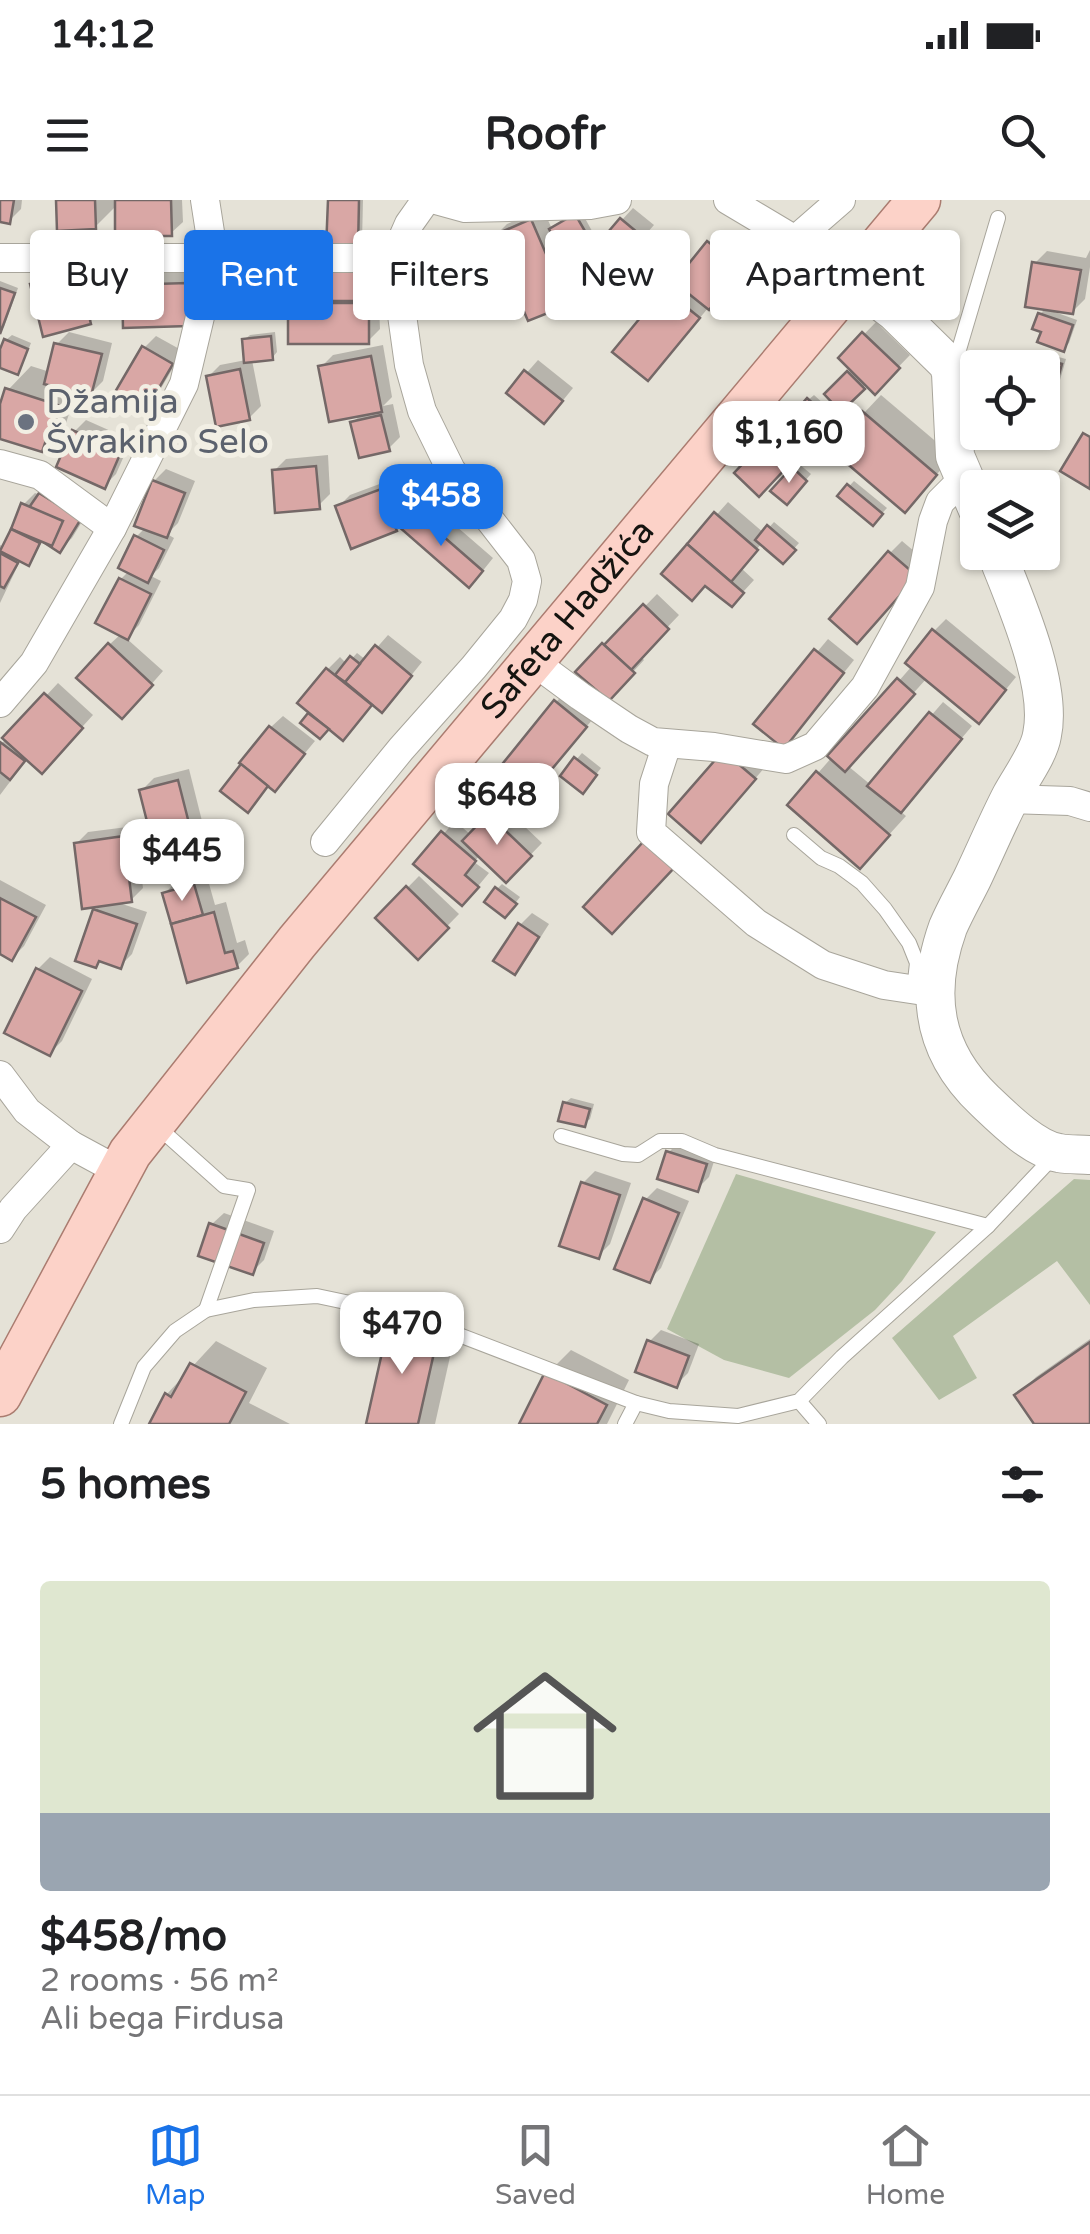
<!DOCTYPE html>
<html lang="en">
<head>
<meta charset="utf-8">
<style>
  body { margin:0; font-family:"Varela Round",sans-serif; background:#f2f2f2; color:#202124; height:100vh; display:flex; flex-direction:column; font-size:38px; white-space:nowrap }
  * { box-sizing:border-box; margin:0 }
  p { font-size:32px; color:#757577 }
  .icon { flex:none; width:55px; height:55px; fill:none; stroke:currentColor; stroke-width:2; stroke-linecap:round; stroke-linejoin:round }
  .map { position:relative; height:1224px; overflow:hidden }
  .details { display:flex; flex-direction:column; background:#fff; flex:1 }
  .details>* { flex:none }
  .banner { position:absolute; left:30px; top:30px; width:1030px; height:90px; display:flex; gap:20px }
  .buttons { position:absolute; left:960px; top:150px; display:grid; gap:20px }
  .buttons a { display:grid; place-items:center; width:100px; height:100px; border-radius:10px; background:#fff; box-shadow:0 2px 8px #0004; font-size:50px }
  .price { position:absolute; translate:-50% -85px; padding:0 22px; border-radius:20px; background:#fff; color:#222; font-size:32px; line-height:65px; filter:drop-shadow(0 2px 5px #0008) }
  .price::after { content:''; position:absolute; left:50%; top:60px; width:30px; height:22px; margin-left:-15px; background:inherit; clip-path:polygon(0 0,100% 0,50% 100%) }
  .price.current { background:#1a73e8; color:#fff }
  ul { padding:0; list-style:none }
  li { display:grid; align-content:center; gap:20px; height:530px; padding:0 40px }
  li span { display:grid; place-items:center; height:310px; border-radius:10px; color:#555 }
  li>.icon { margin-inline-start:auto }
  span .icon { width:180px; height:180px; fill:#fffc; stroke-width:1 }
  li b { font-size:42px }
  h2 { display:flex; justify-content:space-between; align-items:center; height:120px; padding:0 40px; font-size:42px }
  .pill { padding:0 35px; border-radius:10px; background:#fff; box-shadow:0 2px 8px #0004; font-size:35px; line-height:90px }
  .pill.current { background:#1a73e8; color:#fff }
  .status { display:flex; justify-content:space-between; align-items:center; height:70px; padding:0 50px; background:#fff; direction:ltr }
  .status svg { height:28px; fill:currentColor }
  header { display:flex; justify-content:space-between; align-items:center; height:130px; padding:0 40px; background:#fff; font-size:45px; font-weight:800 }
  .menu { display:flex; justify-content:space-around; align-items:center; height:140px; border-top:2px solid #e0e0e0; background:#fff; font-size:28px; color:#757577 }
  .menu a { display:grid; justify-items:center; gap:5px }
  .menu .current { color:#1a73e8 }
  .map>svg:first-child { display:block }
  .green { fill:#b4bfa4 }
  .shadow { fill:#0003 }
  .building { fill:#d9a7a5; stroke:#746867; stroke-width:2.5 }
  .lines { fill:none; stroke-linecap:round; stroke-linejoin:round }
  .service-casing { stroke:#a8a59b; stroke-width:16 }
  .minor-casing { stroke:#a8a59b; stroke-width:30 }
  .secondary-casing { stroke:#a8a59b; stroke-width:40 }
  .primary-casing { stroke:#aa7c70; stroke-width:45 }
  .service { stroke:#fff; stroke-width:14 }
  .minor { stroke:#fff; stroke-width:28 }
  .secondary { stroke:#fff; stroke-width:38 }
  .primary { stroke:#fcd2c8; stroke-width:42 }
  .worship-dot { fill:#6b7280; stroke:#f2efe4; stroke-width:4 }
  .labels { text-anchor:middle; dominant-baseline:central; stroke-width:10; stroke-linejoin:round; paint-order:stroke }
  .worship-label { font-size:35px; fill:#5b616d; stroke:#f2efe4; text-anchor:start }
  .street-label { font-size:35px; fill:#151410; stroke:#f2efe4 }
</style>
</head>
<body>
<div class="status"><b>14:12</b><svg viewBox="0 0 49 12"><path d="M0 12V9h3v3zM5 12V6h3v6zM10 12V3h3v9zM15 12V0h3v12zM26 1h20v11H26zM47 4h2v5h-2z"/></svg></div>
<header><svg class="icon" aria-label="menu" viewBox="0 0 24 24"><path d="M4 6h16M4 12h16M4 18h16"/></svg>Roofr<svg class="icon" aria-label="search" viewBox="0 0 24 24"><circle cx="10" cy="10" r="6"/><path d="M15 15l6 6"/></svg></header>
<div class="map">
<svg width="1090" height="1224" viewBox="0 0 1090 1224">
  <rect width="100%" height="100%" fill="#e5e2d7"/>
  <!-- green -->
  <g class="green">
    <polygon points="736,974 936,1032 902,1081 875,1110 789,1178 724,1160 667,1129"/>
    <polygon points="1074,979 1090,980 1090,1105 1057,1061 953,1136 977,1178 939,1200 892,1138"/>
  </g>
  <!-- shadow -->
  <g class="shadow">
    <polygon points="0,0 22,0 21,9 9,21 0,20"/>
    <polygon points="58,0 182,0 183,22 171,33 117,5 95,27"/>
    <polygon points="330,0 363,0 362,42 357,47"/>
    <polygon points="633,8 654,25 633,49 622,20"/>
    <polygon points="543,9 552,29 581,11 592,31 561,51 578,90 566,102 495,36 507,24"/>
    <polygon points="721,30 752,55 660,166 666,91 678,79 679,80"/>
    <polygon points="1090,50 1090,67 1085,99 1073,111 1052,111 1077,120 1069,143 1063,149 1044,130 1040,114 1047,107 1035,63 1047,51 1086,58"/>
    <polygon points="377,54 380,129 368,141 290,104 302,92 329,92"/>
    <polygon points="96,55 108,104 90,122 33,85 51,67"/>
    <polygon points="204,66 187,123 124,86 142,68"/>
    <polygon points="0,81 18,88 4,127 0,131"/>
    <polygon points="876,122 910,155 875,191 867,183 841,208 827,194 852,169 841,158"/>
    <polygon points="69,132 112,143 103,181 91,193 77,190 65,226 42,249 0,236 0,212 8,190 31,166 50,172 57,144"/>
    <polygon points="275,132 277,152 272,158 252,160 261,206 249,218 208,177 220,165 246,160 244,140 250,135"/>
    <polygon points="12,135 31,143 22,166 17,172 0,165 0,156 6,140"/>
    <polygon points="156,136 183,151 157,195 146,207 144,148"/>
    <polygon points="383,145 392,197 383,206 393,204 400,237 388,249 353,222 363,213 321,167 333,155"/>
    <polygon points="1036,151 1066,159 1060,180 1054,186 1042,168 1031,157"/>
    <polygon points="538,160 573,188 556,209 509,193"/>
    <polygon points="814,195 836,215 820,233 818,231 759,293 737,273 790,216"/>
    <polygon points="881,195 953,256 922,291 864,213"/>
    <polygon points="86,220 131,240 116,274 104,286 74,232"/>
    <polygon points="328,255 330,294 318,306 274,271 286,259"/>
    <polygon points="799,264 811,274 786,302 774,291"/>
    <polygon points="166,269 195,281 178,323 167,334 174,338 159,368 151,376 161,381 139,425 126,438 163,471 134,504 109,445 121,434 121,379 129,371 136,337 146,327 154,281"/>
    <polygon points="393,279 408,319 426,300 493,358 481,373 400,325 395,329 338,307 350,295"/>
    <polygon points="854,281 887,308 873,323 840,296"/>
    <polygon points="53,283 91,307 72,338 60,349 43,340 34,357 28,362 21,359 0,403 0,345 4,347 23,305 35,293 40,295"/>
    <polygon points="728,302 764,333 774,322 799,343 783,361 762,343 741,368 754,380 732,404 706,383 664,374"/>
    <polygon points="902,341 927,362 832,419 890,353"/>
    <polygon points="657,394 679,415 640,456 644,460 620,486 579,471 615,433 617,435"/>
    <polygon points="946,419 1016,477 990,509 927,478 848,566 871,585 943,502 972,526 900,611 906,616 877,648 790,605 912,466 934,431"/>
    <polygon points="388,435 422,462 393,498 373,503 355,525 329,526 303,522 312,512 300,503 328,469 340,457 347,464 357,453 366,460"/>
    <polygon points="828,439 854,460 795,534 757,524"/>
    <polygon points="58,483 93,515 53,559 28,558 0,595 0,541 2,543 7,538"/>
    <polygon points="568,490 597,514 539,584 556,502"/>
    <polygon points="283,516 315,541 286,576 270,584 259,597 223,590 271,527"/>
    <polygon points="736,541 766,566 713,628"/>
    <polygon points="582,553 601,568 588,585 563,575"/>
    <polygon points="189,569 205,633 193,645 142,590 154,578"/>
    <polygon points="501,604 542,643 506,680 480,655 474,662 489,673 474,691 417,664 455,621 471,635"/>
    <polygon points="135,626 143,688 131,700 116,702 147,712 132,754 120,766 102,759 96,766 95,710 102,703 76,644 88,632"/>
    <polygon points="206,673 215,705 226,702 237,743 245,740 249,754 237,766 189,780 164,694 176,682"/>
    <polygon points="419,676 459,714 418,756 378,718"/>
    <polygon points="0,680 46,705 24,746 12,758 0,751"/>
    <polygon points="502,684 520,697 510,710 497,689"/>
    <polygon points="532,713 549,724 526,760 514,772 520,725"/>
    <polygon points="50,757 92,779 62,841 50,853 38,769"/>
    <polygon points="571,898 594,904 590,919 584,924 565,903"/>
    <polygon points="680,941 717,952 709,977 697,989 668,953"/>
    <polygon points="595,971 631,983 610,1044 598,1056 583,983"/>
    <polygon points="657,988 689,1001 661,1068 649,1080 645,1000"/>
    <polygon points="224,1013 274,1031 264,1060 252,1072 212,1024"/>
    <polygon points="414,1104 460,1112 435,1224 369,1224 390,1127"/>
    <polygon points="661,1130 699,1144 688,1173 676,1185 649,1142"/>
    <polygon points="1090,1139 1090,1224 1037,1224 1018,1195 1036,1177"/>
    <polygon points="216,1141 267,1168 249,1203 290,1224 152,1224 167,1194"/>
    <polygon points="571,1150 629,1180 607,1224 521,1224 547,1174"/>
  </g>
  <!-- building -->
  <g class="building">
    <polygon points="0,0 14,0 10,24 0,22"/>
    <polygon points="56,0 95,0 96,29 57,31"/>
    <polygon points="115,0 171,0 172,36 115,36"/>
    <polygon points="328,0 359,0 358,50 326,49"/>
    <polygon points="575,14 589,38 562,53 549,29"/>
    <polygon points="620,18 644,38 621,65 597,45"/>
    <polygon points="531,19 568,105 528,121 492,36"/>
    <polygon points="707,41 742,68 709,110 674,82"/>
    <polygon points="1032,62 1081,70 1073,114 1025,107"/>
    <rect x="326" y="65" width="40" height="36"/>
    <polygon points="78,72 91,124 43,137 30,84"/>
    <polygon points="187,83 188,126 123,128 122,85"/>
    <polygon points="0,88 15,93 0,134"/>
    <polygon points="664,89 700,118 648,181 612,152"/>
    <rect x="288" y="103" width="81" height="41"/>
    <polygon points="1038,113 1073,125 1064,152 1037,142 1041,132 1032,129"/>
    <polygon points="862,132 900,168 875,195 838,158"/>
    <polygon points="271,136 273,160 244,163 242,139"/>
    <polygon points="4,139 28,149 18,175 0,168 0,149"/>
    <polygon points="54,143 102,154 91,196 44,184"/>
    <polygon points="142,146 173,164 146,210 115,192"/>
    <polygon points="1028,155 1062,164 1055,189 1042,185 1042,168 1025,168"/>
    <polygon points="371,156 382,212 329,222 318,166"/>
    <polygon points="240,169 250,220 216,227 206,176"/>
    <polygon points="524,170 563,201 544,224 506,193"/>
    <polygon points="847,171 865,189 841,212 824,194"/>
    <polygon points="5,188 58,205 42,252 0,239 0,204"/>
    <polygon points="807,198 833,222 820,236 794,213"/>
    <polygon points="862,211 937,275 905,313 830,249"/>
    <polygon points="381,215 390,251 359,258 350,222"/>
    <polygon points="789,215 814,238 759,297 734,273"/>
    <polygon points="72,230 121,252 105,289 56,267"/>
    <polygon points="1083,233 1090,237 1090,289 1060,271"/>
    <polygon points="316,266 320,309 275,313 272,270"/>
    <polygon points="792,267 807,281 787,305 770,291"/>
    <polygon points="152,280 185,293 167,338 134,326"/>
    <polygon points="847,284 883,314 873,326 837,296"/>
    <polygon points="381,289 397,331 351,349 335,306"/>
    <polygon points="39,293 81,319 60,353 17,325"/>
    <polygon points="21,303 63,321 52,346 11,329"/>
    <polygon points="413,310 483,371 469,388 398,326"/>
    <polygon points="714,312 758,350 731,382 687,344"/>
    <polygon points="767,325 796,350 783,364 755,340"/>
    <polygon points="11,329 40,343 29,366 0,351"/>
    <polygon points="134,335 164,350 148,383 118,368"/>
    <polygon points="687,344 744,393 732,407 705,386 692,401 661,374"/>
    <polygon points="888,351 917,376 857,444 829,419"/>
    <polygon points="0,353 18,363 4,388 0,386"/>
    <polygon points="119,378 151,394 128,440 95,423"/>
    <polygon points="643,404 669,429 631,470 604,445"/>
    <polygon points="932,429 1006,490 979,524 905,463"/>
    <polygon points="108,443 153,485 122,519 76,478"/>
    <polygon points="602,443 635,473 609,501 575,472"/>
    <polygon points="375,445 412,476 382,513 345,482"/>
    <polygon points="814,449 844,473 784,549 753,524"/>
    <polygon points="350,456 360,464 345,482 335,475"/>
    <polygon points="326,468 372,505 343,541 297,503"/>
    <polygon points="897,478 915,494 845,572 827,556"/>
    <polygon points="44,493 83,528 42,574 2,538"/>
    <polygon points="554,500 587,527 527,599 495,573"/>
    <polygon points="929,512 962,539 901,613 867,586"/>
    <polygon points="308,513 329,529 320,539 300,523"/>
    <polygon points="269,526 305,554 275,592 239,563"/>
    <polygon points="0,542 25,561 10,580 0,572"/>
    <polygon points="723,551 756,579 701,643 668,614"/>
    <polygon points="574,557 597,575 583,594 560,576"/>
    <polygon points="241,564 268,586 248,613 220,591"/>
    <polygon points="816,571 890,635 860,669 787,605"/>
    <polygon points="178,580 195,647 156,657 139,590"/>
    <polygon points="488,614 532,656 506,683 462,641"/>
    <polygon points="441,631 476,661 465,675 479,687 462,706 413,664"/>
    <polygon points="124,636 132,702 82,709 74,643"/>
    <polygon points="644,641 674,668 612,734 583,707"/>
    <polygon points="194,684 203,715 171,724 162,693"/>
    <polygon points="406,686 449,728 418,760 375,718"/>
    <polygon points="495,687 517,704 505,718 484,702"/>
    <polygon points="0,698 36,717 12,761 0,754"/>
    <polygon points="93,709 137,724 121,769 99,761 96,768 75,761"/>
    <polygon points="214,712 225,753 233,751 238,768 187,783 171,724"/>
    <polygon points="518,723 539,737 515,775 493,761"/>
    <polygon points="36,768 82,791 50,856 4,833"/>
    <polygon points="563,902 590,909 585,927 558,921"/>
    <polygon points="666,951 707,964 698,992 657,979"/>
    <polygon points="581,982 620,995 599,1059 559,1046"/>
    <polygon points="643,998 679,1013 650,1083 614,1069"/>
    <polygon points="209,1023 264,1043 253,1075 198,1056"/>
    <polygon points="388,1126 438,1135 418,1224 366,1224"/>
    <polygon points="647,1140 689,1156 677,1188 635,1172"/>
    <polygon points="1090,1142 1090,1224 1034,1224 1014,1195"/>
    <polygon points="190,1163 246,1192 229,1224 149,1224 165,1193 171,1197"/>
    <polygon points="545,1172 607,1205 597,1224 519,1224"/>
  </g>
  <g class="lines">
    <defs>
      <g id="service">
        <polyline points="955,163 998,18"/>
        <polyline points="794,635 821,658 839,666 862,683 885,709 909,743 917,763 914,790"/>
        <polyline points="158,927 224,986 248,990 206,1110"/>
        <polyline points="561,936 623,954 638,955 660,941 682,941 715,955 988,1026"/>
        <polyline points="799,1201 819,1224"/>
        <polyline points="121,1224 144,1167 175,1131 206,1110 254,1100 317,1096 407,1115 636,1203 669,1211 738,1216 799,1201 842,1157 988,1026 1053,957"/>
        <polyline points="625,1224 636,1203"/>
      </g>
      <g id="minor">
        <polyline points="436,0 465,8 590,5 617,0"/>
        <polyline points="728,0 795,40 853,80"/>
        <polyline points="795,40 841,0"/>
        <polyline points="0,58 394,58"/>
        <polyline points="0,264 40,275 112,328"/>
        <polyline points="534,462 580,496 629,529 653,542 714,547 786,559 815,546 865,487 920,387 933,321 940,302 963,279"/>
        <polyline points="0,503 34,463 112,328 184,184 214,58 205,0"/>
        <polyline points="667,544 654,584 651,632 756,723 823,765 884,785 937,793"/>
        <polyline points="1009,599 1070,601 1090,607"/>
        <polyline points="325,642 401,549 474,467 513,419 523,400 527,381 521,360 451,270 422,211 409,165 394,58 409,24 426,0"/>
        <polyline points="0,875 27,911 71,945 119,971"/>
        <polyline points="0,1029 13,1009 71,945"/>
      </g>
      <g id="secondary">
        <polyline points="853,80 895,112 948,164 951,173 955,256 978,310"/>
        <path d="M 996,352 C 1015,400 1053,485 1042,535 C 1039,554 1020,579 1011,596 C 997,623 985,652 972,679 C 964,695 955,711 948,727 C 924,794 933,852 985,901 C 1004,919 1034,949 1059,953 C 1069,955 1080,954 1090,955"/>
      </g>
      <g id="primary">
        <path id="s1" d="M 0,1195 L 130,953 L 297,742 L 919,0"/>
      </g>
    </defs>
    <!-- service casing -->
    <use href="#service" class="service-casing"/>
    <!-- minor casing -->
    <use href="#minor" class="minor-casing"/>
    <!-- secondary casing -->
    <use href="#secondary" class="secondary-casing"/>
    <!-- primary casing -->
    <use href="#primary" class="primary-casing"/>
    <!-- service -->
    <use href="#service" class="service"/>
    <!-- minor -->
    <use href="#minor" class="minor"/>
    <!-- secondary -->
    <use href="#secondary" class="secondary"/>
    <!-- primary -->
    <use href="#primary" class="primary"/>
  </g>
  <!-- markers -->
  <circle class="worship-dot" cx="26" cy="222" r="10"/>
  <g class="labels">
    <!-- worship labels -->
    <g class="worship-label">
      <text x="46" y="202">Džamija<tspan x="46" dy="40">Švrakino Selo</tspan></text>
    </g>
    <!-- street labels -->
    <g class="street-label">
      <text stroke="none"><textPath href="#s1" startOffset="965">Safeta Hadžića</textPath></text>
    </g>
  </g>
</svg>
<div class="buttons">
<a><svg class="icon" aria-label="locate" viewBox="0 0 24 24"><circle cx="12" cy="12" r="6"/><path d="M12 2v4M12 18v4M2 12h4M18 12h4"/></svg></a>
<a><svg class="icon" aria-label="layers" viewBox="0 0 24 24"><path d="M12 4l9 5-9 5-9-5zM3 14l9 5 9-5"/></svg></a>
</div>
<b class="price" style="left:789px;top:286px">$1,160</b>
<b class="price current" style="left:441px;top:349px">$458</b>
<b class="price" style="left:497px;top:648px">$648</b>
<b class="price" style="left:182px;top:704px">$445</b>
<b class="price" style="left:402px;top:1177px">$470</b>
<div class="banner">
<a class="pill">Buy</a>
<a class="pill current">Rent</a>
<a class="pill">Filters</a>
<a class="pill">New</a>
<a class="pill">Apartment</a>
</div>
</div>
<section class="details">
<h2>5 homes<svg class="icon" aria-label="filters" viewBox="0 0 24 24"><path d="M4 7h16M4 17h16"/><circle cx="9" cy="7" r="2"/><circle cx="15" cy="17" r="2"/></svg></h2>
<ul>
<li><span style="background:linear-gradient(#dfe7d0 75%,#9aa5b1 0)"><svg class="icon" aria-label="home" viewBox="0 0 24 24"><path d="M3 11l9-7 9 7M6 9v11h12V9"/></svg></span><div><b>$458/mo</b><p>2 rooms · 56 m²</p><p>Ali bega Firdusa</p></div></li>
</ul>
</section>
<nav class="menu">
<a class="current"><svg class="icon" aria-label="map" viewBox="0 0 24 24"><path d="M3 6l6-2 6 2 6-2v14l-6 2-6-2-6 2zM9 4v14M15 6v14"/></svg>Map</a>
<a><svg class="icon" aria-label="saved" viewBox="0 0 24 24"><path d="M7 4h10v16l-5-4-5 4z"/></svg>Saved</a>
<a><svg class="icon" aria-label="home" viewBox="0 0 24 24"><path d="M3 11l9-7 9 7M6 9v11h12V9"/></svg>Home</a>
</nav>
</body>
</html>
